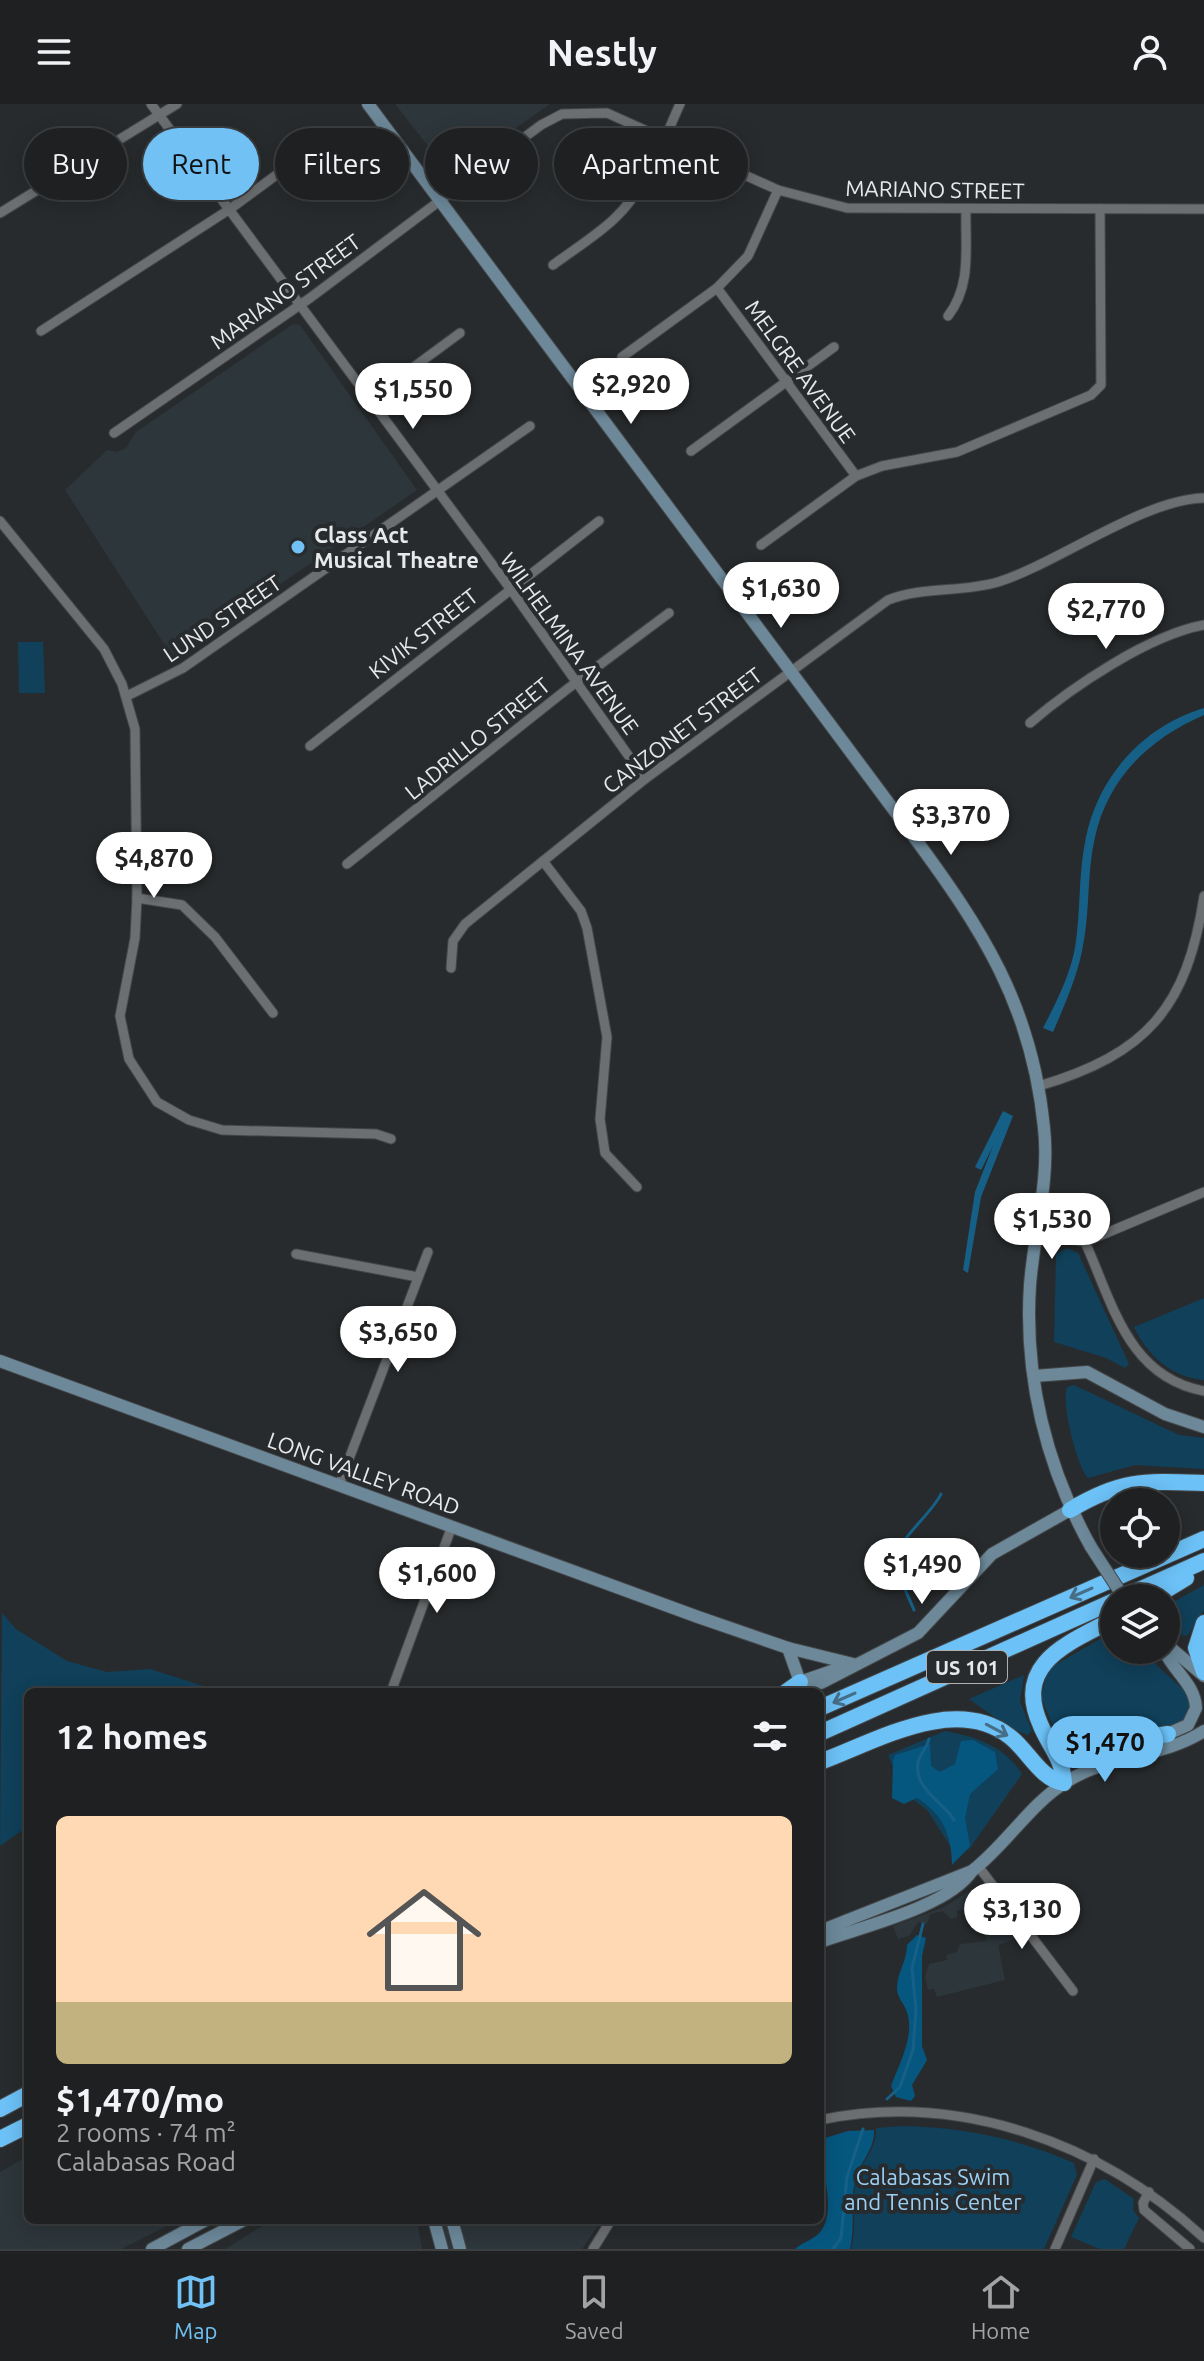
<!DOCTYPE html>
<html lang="en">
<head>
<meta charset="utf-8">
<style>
  body { margin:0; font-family:Ubuntu,sans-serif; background:#26282a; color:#f1f3f6; height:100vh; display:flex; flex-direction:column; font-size:30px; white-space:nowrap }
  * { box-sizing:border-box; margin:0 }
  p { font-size:26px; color:#a1a3a5 }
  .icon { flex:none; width:44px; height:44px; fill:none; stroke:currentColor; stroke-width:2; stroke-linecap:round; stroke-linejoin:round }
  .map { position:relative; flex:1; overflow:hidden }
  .details { position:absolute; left:24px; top:1584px; width:800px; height:536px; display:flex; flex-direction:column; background:#1e2022; border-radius:12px; box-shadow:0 4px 20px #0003,0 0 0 2px #3c3e40 }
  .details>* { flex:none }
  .top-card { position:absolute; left:24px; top:24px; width:800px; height:72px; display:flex; gap:16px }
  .fabs { position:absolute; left:1100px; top:1384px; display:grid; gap:16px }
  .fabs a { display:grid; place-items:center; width:80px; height:80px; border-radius:50%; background:#1e2022; box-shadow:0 4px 20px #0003,0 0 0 2px #3c3e40; font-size:40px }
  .price { position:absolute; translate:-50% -68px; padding:0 18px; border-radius:28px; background:#fff; color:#222; font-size:26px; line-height:52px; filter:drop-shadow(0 2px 4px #0008) }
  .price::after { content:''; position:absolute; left:50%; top:48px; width:24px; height:18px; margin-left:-12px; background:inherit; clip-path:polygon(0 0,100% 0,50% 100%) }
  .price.on { background:#71c1f5; color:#111 }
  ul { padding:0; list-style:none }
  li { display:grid; align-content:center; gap:16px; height:424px; padding:0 32px }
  li span { display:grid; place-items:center; height:248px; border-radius:12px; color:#555 }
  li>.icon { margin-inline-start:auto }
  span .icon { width:144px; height:144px; fill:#fffc; stroke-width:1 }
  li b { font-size:34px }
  h2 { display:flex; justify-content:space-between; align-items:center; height:96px; padding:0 32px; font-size:34px }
  .chip { padding:0 28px; border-radius:36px; background:#1e2022; box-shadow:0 4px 20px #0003,0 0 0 2px #3c3e40; font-size:28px; line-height:72px }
  .chip.on { background:#71c1f5; color:#111 }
  header { display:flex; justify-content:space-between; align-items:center; height:104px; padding:0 32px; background:#1e2022; font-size:36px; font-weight:700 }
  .menu { display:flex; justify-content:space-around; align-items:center; height:112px; border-top:2px solid #3c3e40; background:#1e2022; font-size:22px; color:#a1a3a5 }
  .menu a { display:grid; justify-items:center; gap:4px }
  .menu .on { color:#71c1f5 }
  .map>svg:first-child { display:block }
  .built { fill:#2d363b }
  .green { fill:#10405a }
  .forest { fill:#06577f }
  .water { fill:#166088 }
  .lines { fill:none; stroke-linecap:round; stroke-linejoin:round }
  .stream { stroke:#166088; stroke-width:3 }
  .street-casing { stroke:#444749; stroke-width:11 }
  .secondary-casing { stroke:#444749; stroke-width:14 }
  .highway-casing { stroke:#444749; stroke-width:18 }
  .street { stroke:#6c6f71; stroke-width:9 }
  .secondary { stroke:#6c8899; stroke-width:12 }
  .highway { stroke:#6cc1f6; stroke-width:16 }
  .secondary-bridge-casing { stroke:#444749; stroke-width:14; stroke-linecap:butt }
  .secondary-bridge { stroke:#6c8899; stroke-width:12 }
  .oneway { stroke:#476e87 }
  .poi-dot { fill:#71c1f5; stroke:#282b2d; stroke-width:3 }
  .labels { text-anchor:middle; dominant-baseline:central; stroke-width:8; stroke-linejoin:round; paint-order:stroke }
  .shield { fill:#282b2d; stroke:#aeafb1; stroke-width:2 }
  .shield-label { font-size:20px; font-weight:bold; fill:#e7e8ea }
  .street-label { font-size:22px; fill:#e7e8ea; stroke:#282b2d }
  .poi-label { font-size:22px; font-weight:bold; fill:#e7e8ea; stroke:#282b2d; text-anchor:start }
  .park-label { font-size:22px; fill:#9bd0f4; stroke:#282b2d }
</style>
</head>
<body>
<header><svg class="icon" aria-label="menu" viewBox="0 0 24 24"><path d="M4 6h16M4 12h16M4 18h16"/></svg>Nestly<svg class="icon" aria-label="person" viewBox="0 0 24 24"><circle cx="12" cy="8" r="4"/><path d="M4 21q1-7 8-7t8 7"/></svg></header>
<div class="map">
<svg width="1204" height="2145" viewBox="0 0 1204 2145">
  <rect width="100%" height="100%" fill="#282b2d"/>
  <!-- built -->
  <g class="built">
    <polygon points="395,0 550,0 450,70"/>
    <polygon points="293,220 300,221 417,386 173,554 65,386 107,346 116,348 126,344 136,328"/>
    <polygon points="973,1785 986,1794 1016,1835 998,1841 1005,1876 937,1893 934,1885 928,1886 925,1873 929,1860 947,1856 946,1851 957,1848 960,1840 987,1837 981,1814 973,1816 970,1804 957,1807 957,1813 951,1815 943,1807 930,1810 927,1820 918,1818 909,1832 898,1835 893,1822 944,1803"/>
    <polygon points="28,2052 28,2116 179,2116 121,2145 0,2145 0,2068"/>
    <polygon points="272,2116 417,2116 422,2145 225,2145"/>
    <polygon points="442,2116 602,2116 582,2145 448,2145"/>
  </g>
  <!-- green -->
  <g class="green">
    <polygon points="18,538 43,538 45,589 19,589"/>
    <polygon points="1067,1144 1078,1149 1129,1260 1125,1264 1106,1254 1054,1238 1056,1150"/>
    <path d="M 1204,1194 L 1204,1276 C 1171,1273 1148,1252 1134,1223 Z"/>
    <path d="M 1074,1281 L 1179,1331 L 1204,1334 L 1204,1365 L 1135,1361 L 1088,1374 C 1077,1362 1061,1299 1067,1283 Z"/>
    <polygon points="1204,1481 1204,1506 1188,1531 1183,1532 1166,1514 1166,1502"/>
    <polygon points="2,1509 16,1525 67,1557 107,1568 150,1565 213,1585 211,1588 28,1588 28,1722 0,1742"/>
    <polygon points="1114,1527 1114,1546 1140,1546 1185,1587 1192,1600 1181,1621 1077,1636 1056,1629 1041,1593 1048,1565"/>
    <polygon points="1024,1571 1020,1598 1032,1627 1027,1631 1007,1622 969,1595"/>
    <path d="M 945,1627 C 977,1633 1004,1642 1022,1670 L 970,1744 L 958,1754 L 927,1706 L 904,1689 L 888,1651 Z"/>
    <path d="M 903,2022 C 963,2023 1019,2035 1074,2059 L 1077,2071 L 1044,2145 L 851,2145 C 858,2121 850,2091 858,2070 C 865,2053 877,2044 876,2024 Z"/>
    <polygon points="1105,2075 1134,2095 1133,2106 1139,2114 1124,2145 1100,2145 1071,2133 1096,2078"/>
  </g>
  <!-- forest -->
  <g class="forest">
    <path d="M 973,1636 L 995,1648 L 998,1665 L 970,1690 L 965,1714 L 970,1742 L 952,1761 C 952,1732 943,1710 917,1694 L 904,1700 L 892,1694 L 893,1656 L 895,1651 L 930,1640 L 931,1662 L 940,1668 L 955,1660 L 961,1637 Z"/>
    <path d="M 917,1831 L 926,1834 L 922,1852 L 922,1942 L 927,1956 L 912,1981 L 915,1992 L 911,1997 L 896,1993 L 891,1982 C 899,1960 915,1933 907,1908 C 904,1899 897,1894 897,1884 C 897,1869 907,1857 907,1841 Z"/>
    <path d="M 874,2026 C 875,2045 861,2056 856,2074 C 849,2096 856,2121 850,2145 L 795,2145 C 803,2138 815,2135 821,2127 C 839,2102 816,2062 825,2034 L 848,2027 Z"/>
  </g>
  <!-- water -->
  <g class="water">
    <path d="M 1204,604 L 1204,611 C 1150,634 1108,674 1095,733 C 1087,767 1090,802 1084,836 C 1079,869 1066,898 1053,928 L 1043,924 C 1056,899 1070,871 1075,844 C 1081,807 1078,770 1086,733 C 1099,671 1144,622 1204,604 Z"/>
    <polygon points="1003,1007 1013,1012 981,1093 968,1169 963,1166 975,1088 993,1042 981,1066 975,1063"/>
  </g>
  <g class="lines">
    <!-- stream -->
    <g class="stream">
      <path d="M 914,1506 C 908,1491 898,1473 896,1458 C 894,1438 932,1410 941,1390"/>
      <path d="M 929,1635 C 927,1644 920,1650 918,1658 C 913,1685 943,1697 954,1716"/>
      <polyline points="887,1995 900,1983 913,1946 916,1906 912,1864 923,1820"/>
      <polyline points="833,2145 841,2134 847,2073 863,2025"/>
    </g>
    <defs>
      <g id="street">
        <polyline points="151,0 509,483 645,675"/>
        <polyline points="0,109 177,0"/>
        <path d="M 553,161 C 573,146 596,132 614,115 C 647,84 662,40 680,0"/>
        <polyline points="717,184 856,372"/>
        <path d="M 948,212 C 972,181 965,144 966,106"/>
        <polyline points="41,227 230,105 324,36"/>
        <polyline points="622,253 717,184 748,152 778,86"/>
        <polyline points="369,296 460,229"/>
        <polyline points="114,329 310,194 541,21 562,10 607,9 778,86 847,104 1204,105"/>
        <polyline points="691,347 834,243"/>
        <polyline points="0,417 104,545 122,580 135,625 137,794 135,834 120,912 129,955 157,998 189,1016 222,1026 376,1030 391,1035"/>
        <polyline points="761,441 856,372 882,362 957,348 1091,291 1101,281 1100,105"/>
        <polyline points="127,592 183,564 530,322"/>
        <path d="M 1030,619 C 1072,583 1149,531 1204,521"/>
        <polyline points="310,642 599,417"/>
        <polyline points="543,757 581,807 587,824 607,933 600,1015 605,1049 637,1083"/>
        <polyline points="347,760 566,586 669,509"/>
        <polyline points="137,794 182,801 215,833 273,909"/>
        <path d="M 451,864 L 453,837 L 465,820 L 645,675 L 888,496 C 923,482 961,489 998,478 C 1058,459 1144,395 1204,394"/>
        <path d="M 1039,982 C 1147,950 1187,904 1204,792"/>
        <polyline points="1037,1129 1085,1138 1204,1088"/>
        <path d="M 1085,1138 C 1113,1200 1128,1273 1204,1287"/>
        <polyline points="296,1150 418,1173"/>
        <polyline points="339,1381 428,1148"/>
        <polyline points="391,1588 452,1422"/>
        <polyline points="978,1762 1073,1887"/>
        <path d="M 820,2016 C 960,1987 1101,2039 1204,2134"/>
        <polyline points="1149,2088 1143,2099 1144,2106 1190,2145"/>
        <polyline points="593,2145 611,2116"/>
        <polyline points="1055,2145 1094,2055"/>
      </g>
      <g id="secondary">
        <path d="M 368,0 L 911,729 C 982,825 1032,901 1044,1024 C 1050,1077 1034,1128 1030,1181 C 1024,1272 1046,1363 1091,1443"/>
        <polyline points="0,1257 698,1513 788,1544 853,1560"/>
        <polyline points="1034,1272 1087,1268 1165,1310 1204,1323"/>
        <polyline points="1166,1540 1204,1572"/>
        <polyline points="788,1544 800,1578"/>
        <polyline points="803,1577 846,1562"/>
        <polyline points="800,1578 821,1579 918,1529 992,1450 1070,1406"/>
        <path d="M 1163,1632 L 1188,1621 L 1196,1604 C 1195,1580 1173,1567 1164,1546"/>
        <polyline points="1092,1658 1142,1639"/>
        <polyline points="820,1827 972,1767"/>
        <path d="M 820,1838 C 861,1823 948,1803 972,1767 C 1006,1741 1029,1701 1066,1678 C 1108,1651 1162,1654 1204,1627"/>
        <polyline points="434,2116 442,2145"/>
        <polyline points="452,2116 460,2145"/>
        <polyline points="152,2145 206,2116"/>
        <polyline points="188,2145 244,2116"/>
      </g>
      <g id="highway">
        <path d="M 1070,1406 C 1122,1375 1145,1377 1204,1379"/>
        <polyline points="1121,1494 1204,1457"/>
        <polyline points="1153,1494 1186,1474"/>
        <polyline points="1204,1519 1196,1544 1204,1568"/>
        <polyline points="786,1588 800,1578"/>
        <polyline points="820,1604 1204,1435"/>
        <polyline points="820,1629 1114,1497"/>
        <polyline points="1052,1639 1076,1644 1168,1630"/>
        <path d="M 820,1658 C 875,1638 954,1590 1009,1632 C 1028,1646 1040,1675 1064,1679 C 1063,1655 1050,1643 1041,1622 C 1012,1559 1069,1539 1114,1515"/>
        <polyline points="0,2005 28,1990"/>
        <polyline points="0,2035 28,2021"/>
      </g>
    </defs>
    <!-- street casing -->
    <use href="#street" class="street-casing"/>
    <!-- secondary casing -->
    <use href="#secondary" class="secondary-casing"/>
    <!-- highway casing -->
    <use href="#highway" class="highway-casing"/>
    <!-- street -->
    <use href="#street" class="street"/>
    <!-- secondary -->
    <use href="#secondary" class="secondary"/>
    <!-- highway -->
    <use href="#highway" class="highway"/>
    <defs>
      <polyline id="secondary-bridge" points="1091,1443 1124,1494"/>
    </defs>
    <!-- secondary-bridge casing -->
    <use href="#secondary-bridge" class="secondary-bridge-casing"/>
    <!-- secondary-bridge -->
    <use href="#secondary-bridge" class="secondary-bridge"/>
  </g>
  <!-- one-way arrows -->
  <defs><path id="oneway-shaft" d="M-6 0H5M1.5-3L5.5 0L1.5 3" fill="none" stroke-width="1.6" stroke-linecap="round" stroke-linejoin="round" transform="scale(2)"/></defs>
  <g class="oneway">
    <use href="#oneway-shaft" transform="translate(1081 1489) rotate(156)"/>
    <use href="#oneway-shaft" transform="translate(844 1594) rotate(156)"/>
    <use href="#oneway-shaft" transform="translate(997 1626) rotate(28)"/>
  </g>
  <!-- markers -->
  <circle class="poi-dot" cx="298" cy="443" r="8"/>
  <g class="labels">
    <!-- shield labels -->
    <rect class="shield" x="927" y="1547" width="80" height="32" rx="6"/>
    <g class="shield-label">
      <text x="967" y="1563">US 101</text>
    </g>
    <!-- street labels -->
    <g class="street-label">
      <text transform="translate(935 85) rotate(1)">MARIANO STREET</text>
      <text transform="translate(285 187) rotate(-36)">MARIANO STREET</text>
      <text transform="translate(801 267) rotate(54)">MELGRE AVENUE</text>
      <text transform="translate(222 514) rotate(-34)">LUND STREET</text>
      <text transform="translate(423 529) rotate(-38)">KIVIK STREET</text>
      <text transform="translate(570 539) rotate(54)">WILHELMINA AVENUE</text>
      <text transform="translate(682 626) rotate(-37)">CANZONET STREET</text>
      <text transform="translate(477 634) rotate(-39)">LADRILLO STREET</text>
      <text transform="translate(364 1369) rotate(20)">LONG VALLEY ROAD</text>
    </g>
    <!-- poi labels -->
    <g class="poi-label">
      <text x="314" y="430">Class Act<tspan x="314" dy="25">Musical Theatre</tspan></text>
    </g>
    <!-- park labels -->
    <g class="park-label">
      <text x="933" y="2072">Calabasas Swim<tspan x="933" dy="25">and Tennis Center</tspan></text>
    </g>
  </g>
</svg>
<div class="fabs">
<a><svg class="icon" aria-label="locate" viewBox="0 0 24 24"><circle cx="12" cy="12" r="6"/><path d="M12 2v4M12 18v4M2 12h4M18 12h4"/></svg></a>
<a><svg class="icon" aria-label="layers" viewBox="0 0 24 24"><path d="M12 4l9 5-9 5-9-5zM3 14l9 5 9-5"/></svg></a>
</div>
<b class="price" style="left:631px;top:322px">$2,920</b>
<b class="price" style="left:413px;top:327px">$1,550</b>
<b class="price" style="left:781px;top:526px">$1,630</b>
<b class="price" style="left:1106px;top:547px">$2,770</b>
<b class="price" style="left:951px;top:753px">$3,370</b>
<b class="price" style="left:154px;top:796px">$4,870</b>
<b class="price" style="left:1052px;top:1157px">$1,530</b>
<b class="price" style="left:398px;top:1270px">$3,650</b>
<b class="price" style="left:922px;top:1502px">$1,490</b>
<b class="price" style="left:437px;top:1511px">$1,600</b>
<b class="price on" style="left:1105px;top:1680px">$1,470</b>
<b class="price" style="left:1022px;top:1847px">$3,130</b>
<div class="top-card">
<a class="chip">Buy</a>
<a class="chip on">Rent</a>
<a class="chip">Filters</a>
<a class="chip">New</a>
<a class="chip">Apartment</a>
</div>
<section class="details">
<h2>12 homes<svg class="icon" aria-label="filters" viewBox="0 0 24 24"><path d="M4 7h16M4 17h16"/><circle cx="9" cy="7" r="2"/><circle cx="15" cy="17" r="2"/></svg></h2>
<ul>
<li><span style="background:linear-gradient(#ffd9b3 75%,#c2b280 0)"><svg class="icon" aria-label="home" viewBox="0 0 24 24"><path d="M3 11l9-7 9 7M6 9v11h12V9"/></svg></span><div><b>$1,470/mo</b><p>2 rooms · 74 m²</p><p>Calabasas Road</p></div></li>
</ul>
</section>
</div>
<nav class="menu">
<a class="on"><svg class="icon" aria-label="map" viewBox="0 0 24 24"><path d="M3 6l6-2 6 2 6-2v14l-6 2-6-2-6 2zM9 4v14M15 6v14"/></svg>Map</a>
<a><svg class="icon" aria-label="saved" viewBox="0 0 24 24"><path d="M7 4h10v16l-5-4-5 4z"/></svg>Saved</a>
<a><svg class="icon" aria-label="home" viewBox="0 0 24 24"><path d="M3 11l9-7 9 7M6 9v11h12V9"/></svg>Home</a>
</nav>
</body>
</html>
